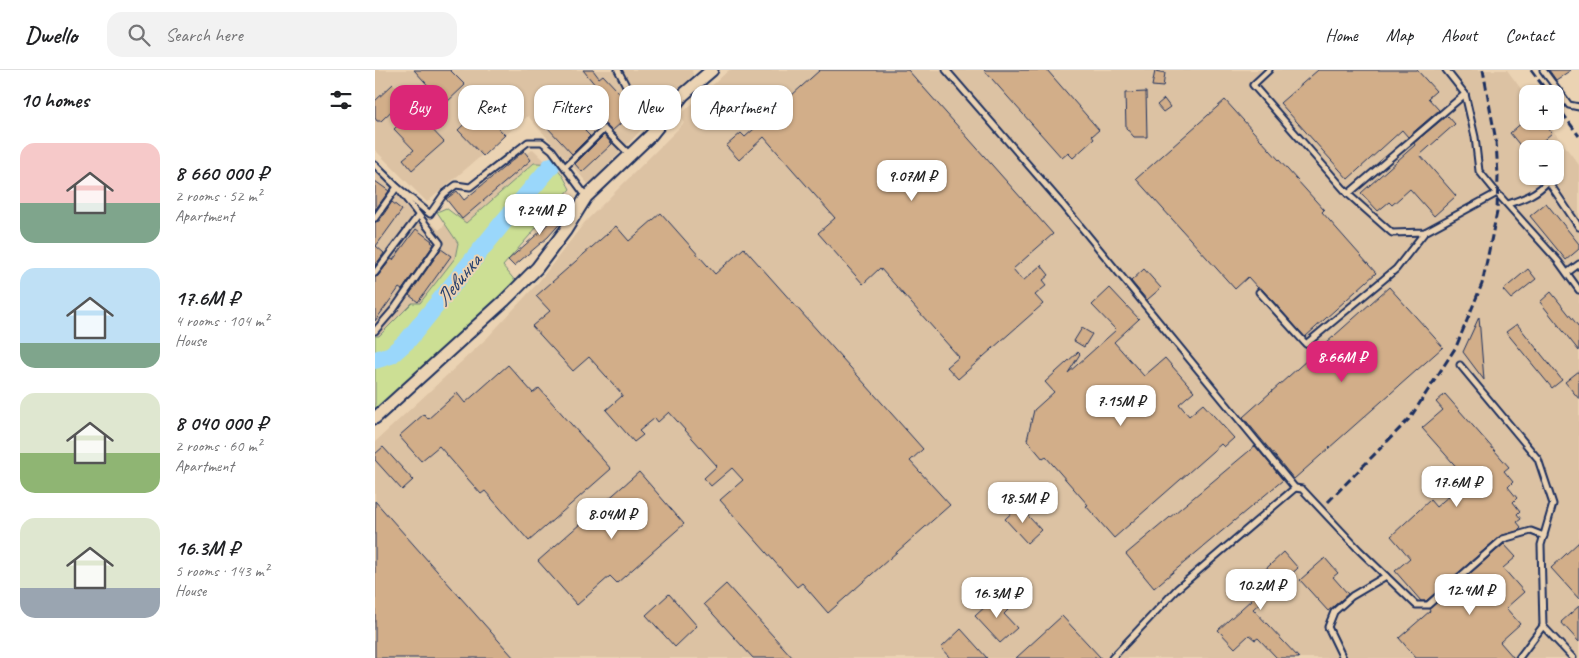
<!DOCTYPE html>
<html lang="en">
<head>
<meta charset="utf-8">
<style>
  body { margin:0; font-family:Caveat,sans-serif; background:#f2f2f2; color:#202124; height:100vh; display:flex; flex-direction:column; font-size:19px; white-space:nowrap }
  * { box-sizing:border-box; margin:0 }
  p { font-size:16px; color:#757577 }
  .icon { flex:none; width:28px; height:28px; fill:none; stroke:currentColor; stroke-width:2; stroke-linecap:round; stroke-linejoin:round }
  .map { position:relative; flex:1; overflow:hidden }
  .details { display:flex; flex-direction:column; background:#fff; width:375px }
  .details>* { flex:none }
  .hud { position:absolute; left:15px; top:15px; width:475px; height:45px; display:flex; gap:10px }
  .tools { position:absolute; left:1144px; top:15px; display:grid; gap:10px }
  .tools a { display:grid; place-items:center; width:45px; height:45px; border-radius:10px; background:#fff; box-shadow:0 1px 4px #0004; font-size:25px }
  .price { position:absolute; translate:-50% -42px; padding:0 11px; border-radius:10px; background:#fff; color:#222; font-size:16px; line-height:32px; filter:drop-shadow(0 1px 2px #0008) }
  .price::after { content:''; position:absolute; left:50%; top:30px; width:15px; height:11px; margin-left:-8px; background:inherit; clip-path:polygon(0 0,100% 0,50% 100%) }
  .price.on { background:#db2777; color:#fff }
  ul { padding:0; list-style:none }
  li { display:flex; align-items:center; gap:15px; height:125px; padding:0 20px }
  li span { display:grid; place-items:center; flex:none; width:140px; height:100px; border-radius:15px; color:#555 }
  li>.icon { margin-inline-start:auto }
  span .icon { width:60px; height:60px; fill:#fffc; stroke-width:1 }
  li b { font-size:21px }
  h2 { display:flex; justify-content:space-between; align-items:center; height:60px; padding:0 20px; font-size:21px }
  .pill { padding:0 18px; border-radius:15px; background:#fff; box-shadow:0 1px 4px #0004; font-size:18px; line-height:45px }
  .pill.on { background:#db2777; color:#fff }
  header { display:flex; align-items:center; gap:30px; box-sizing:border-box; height:70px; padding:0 25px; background:#fff; border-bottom:1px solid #e0e0e0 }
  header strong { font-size:24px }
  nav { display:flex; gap:28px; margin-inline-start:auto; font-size:18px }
  .search { width:350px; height:45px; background:#f2f2f2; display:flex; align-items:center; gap:12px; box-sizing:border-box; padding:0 18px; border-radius:15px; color:#757577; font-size:19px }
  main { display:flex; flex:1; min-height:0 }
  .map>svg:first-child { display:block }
  .built { fill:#dcc2a3; fill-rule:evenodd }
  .green { fill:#ccdf94; stroke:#748779 }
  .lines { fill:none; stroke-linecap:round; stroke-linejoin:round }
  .river { stroke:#9ad7fb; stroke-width:18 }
  .building { fill:#d2ae89; stroke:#1b2f5e }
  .service-casing { stroke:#1b2f5e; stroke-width:9 }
  .tertiary-casing { stroke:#1b2f5e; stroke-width:15 }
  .service { stroke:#ebd3b3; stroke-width:5 }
  .tertiary { stroke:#ebd3b3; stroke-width:11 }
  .rail { stroke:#1b2f5e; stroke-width:3; stroke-dasharray:8 4; stroke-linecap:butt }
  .labels { text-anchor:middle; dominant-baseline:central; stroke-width:4; stroke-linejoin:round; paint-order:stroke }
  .water-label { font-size:21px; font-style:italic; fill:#28406e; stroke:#ebd3b3 }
</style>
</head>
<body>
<header>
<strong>Dwello</strong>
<div class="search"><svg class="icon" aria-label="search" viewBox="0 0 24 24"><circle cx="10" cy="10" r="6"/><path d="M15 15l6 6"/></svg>Search here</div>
<nav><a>Home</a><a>Map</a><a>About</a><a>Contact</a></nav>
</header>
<main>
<section class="details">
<h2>10 homes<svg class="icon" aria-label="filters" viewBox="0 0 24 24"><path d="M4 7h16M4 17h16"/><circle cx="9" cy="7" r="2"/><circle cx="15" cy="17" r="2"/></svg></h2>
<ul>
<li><span style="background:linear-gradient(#f6c9c9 60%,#7fa58c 0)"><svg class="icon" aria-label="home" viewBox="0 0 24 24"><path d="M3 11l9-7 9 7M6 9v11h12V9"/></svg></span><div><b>8 660 000 ₽</b><p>2 rooms · 52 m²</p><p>Apartment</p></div></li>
<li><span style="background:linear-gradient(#bfe0f5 75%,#7fa58c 0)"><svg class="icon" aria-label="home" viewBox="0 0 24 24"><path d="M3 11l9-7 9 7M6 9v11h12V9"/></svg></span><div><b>17.6M ₽</b><p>4 rooms · 104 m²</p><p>House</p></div></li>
<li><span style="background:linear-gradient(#dfe7d0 60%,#8fb573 0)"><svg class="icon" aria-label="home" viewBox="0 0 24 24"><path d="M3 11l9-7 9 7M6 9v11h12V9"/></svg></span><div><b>8 040 000 ₽</b><p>2 rooms · 60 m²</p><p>Apartment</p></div></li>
<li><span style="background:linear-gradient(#dfe7d0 70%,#9aa5b1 0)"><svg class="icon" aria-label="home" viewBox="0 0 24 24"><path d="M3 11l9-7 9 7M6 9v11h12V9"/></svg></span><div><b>16.3M ₽</b><p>5 rooms · 143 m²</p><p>House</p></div></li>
</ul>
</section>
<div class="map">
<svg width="1204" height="588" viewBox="0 0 1204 588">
  <rect width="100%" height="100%" fill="#ebd3b3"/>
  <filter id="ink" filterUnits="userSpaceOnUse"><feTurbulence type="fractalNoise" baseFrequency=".02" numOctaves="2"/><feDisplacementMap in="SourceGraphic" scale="10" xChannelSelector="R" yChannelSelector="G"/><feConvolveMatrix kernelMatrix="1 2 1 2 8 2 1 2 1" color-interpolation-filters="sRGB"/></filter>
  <g filter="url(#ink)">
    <!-- built -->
    <g class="built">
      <polygon points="0,0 317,0 318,5 214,115 153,46 52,132 0,80"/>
      <path d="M 354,0 L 1132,0 L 1152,27 L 1152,51 L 1171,51 L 1204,95 L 1204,588 L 0,588 L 0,372 L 112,268 L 162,214 L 210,152 L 309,53 L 304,46 ZM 1152,79 L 1180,79 L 1180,106 L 1152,106 Z"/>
      <polygon points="158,79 171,92 30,265 0,279 0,99 64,160"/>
    </g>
    <!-- green -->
    <path class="green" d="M 159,93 C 183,93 184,99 195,119 L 128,196 L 141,212 L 0,341 L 0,266 L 4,266 L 37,233 L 45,233 L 80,188 L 83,173 L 62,142 L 71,138 L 91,153 Z"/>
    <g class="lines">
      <!-- river -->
      <polyline class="river" points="0,290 16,285 33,270 130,150 176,96"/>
    </g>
    <!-- building -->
    <g class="building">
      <polygon points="39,0 75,0 90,15 70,34"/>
      <polygon points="208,0 218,0 224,8 228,5 254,33 248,39 255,45 237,61 223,47 210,61 215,66 197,84 172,57 190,40 194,44 221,16"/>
      <polygon points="445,0 533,0 678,164 638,199 648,211 666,195 674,205 668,210 672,215 660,225 668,234 583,309 572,297 584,287 505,198 488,214 443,163 460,148 389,67 364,90 351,76 366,63 370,67"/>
      <polygon points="609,0 672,0 724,60 717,66 719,69 698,88 693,83 687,88"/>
      <polygon points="943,0 1042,0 1061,21 1053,28 1064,40 1033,67 1027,60 973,109 905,33"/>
      <polygon points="1174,0 1196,0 1181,10"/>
      <polygon points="780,1 790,3 788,17 777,16"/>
      <polygon points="18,14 31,27 6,51 2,51 0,48 0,31"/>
      <polygon points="771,22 772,67 759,67 751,58 750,23"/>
      <polygon points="789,29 795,37 788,42 782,35"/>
      <polygon points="850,30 949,140 947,142 1001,203 930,267 887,219 883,218 873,207 860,219 761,109"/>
      <polygon points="105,39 130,65 108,86 83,60"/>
      <polygon points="39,40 69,72 37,100 28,89 39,80 19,59"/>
      <polygon points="1073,46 1080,54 1045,85 1081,126 1059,146 1035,119 1017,135 1014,132 1003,141 986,123 1040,75 1039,73 1070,47 1071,48"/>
      <polygon points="1149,51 1167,51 1177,63 1158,79 1148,79 1135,63"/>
      <polygon points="229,65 237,74 207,102 200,94"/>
      <polygon points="149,81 156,90 87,149 71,129 82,121 89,130"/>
      <polygon points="0,111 14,121 0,140"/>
      <polygon points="17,132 27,140 1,176 9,183 0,196 0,152 4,151"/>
      <polygon points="1171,133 1204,174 1204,179 1191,190 1155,146"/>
      <polygon points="191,134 195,138 189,149 173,167 139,196 133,190 167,160"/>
      <polygon points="286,143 340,204 369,178 548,379 535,391 575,435 453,543 427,513 422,517 345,430 368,410 357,398 336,416 329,408 342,396 294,342 283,352 280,348 264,361 268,365 259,372 231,340 247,326 247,324 214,287 198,301 157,256 175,241 161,226 241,156 254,171"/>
      <polygon points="41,159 57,171 56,172 59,174 27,220 24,218 0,251 0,207 3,206 16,189 18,190"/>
      <polygon points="66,179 76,186 43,232 34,225"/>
      <polygon points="769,199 786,218 772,230 756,211"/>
      <polygon points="1153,199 1161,209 1136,229 1128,220"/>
      <polygon points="1014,217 1068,277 919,409 868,347"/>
      <polygon points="735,218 764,249 739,272 769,306 790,288 819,321 804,334 814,346 828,334 859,368 849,377 846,374 739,468 711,436 713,435 671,387 668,389 652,370 659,340 679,322 670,312 703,282 705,284 693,303 741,260 717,235"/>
      <polygon points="1176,222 1204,257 1204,281 1165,232"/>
      <polygon points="1104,247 1109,310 1088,282"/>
      <polygon points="1142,254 1187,310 1177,318 1131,262"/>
      <polygon points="707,258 717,264 709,277 699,271"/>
      <polygon points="133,295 158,323 164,318 236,399 154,471 110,421 106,424 64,376 46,391 24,366 49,344 53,349 82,323 90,333"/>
      <polygon points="1204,301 1204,329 1190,312"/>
      <polygon points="1070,324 1134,397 1129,401 1138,412 1133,417 1142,428 1138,432 1145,441 1142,444 1146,449 1142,452 1146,457 1142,461 1125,466 1051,531 1046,531 1020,501 1035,488 1016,466 1055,430 1061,437 1093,410 1047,358 1068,340 1061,332"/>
      <polygon points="880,376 908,410 779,518 751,484"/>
      <polygon points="8,377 38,410 27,420 0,390 0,384"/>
      <polygon points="264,402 309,454 242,513 235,506 202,535 163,491"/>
      <polygon points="0,431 139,588 0,588"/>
      <polygon points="644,436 666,460 652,473 630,449"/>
      <polygon points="1204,472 1204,529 1176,498"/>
      <polygon points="1129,474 1141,487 1128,498 1149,522 1131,538 1145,554 1125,572 1139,588 1041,588 1024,568 1055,541 1054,539"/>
      <polygon points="909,482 923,498 878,539 924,588 902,588 883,568 880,570 874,565 860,578 843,560 877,529 868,520"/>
      <polygon points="950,488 963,503 958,507 973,524 953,541 925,510"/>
      <polygon points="351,514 418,588 378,588 329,534"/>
      <polygon points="294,524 322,556 300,577 271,545"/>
      <polygon points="623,525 635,538 629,544 642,558 625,573 600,546"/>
      <polygon points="1204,536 1204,572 1186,552"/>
      <polygon points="687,546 726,588 641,588"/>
      <polygon points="586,559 612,588 575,588 566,578"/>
    </g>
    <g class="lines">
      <defs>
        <g id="service">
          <polyline points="243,0 258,29 280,58"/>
          <polyline points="571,0 688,135 920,418 802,519 737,588"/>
          <polyline points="894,0 878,15 973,124 1090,24 1071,0"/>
          <polyline points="1168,0 1194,35 1204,37"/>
          <polyline points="1090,24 1100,67 1104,101 1122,123"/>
          <polyline points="0,95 22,117 55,144 69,124 81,115 95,117 153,72 167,72 177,80 211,126"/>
          <polyline points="190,97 229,59 255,85"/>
          <polyline points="973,124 1017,163 1050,162 1122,123 1183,191 1204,220"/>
          <path d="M 1133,134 C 1148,129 1162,124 1173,111 L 1204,157"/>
          <polyline points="0,148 22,117 65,173 19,239 0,261"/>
          <polyline points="0,203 43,146"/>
          <polyline points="1192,203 1204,194"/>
          <polyline points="884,222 931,274 1021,199 1050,162"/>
          <polyline points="1085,295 1163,389 1178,434 1166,475 1168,556 1198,588"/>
          <polyline points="920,418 927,419 984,480 1041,535 1053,535 1128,469 1156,461 1169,466"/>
          <polyline points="968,588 953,557 959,542 977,526 1011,506"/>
          <polyline points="1144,588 1168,556"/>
        </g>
        <polyline id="tertiary" points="0,348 129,231 162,198 190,161 211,127 276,65 308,25 337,0"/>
      </defs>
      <!-- service casing -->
      <use href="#service" class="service-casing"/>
      <!-- tertiary casing -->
      <use href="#tertiary" class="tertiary-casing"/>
      <!-- service -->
      <use href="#service" class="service"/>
      <!-- tertiary -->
      <use href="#tertiary" class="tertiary"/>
      <!-- rail -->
      <g class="rail">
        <polyline points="1156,0 1174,24"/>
        <polyline points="1180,33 1204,66"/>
        <polyline points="953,432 1035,348 1081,277 1107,214 1122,142 1123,106 1121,71 1108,0"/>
      </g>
    </g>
  </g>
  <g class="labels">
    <!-- water labels -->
    <g class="water-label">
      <text transform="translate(83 210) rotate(-51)">Левинка</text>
    </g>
  </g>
</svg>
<div class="tools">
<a>+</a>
<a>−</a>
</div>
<b class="price" style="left:537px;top:132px">9.07M ₽</b>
<b class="price" style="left:165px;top:166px">9.24M ₽</b>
<b class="price on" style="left:967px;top:313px">8.66M ₽</b>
<b class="price" style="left:746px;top:357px">7.15M ₽</b>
<b class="price" style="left:1082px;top:438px">17.6M ₽</b>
<b class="price" style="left:648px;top:454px">18.5M ₽</b>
<b class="price" style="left:237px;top:470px">8.04M ₽</b>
<b class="price" style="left:886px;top:541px">10.2M ₽</b>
<b class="price" style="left:1095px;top:546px">12.4M ₽</b>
<b class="price" style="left:622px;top:549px">16.3M ₽</b>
<div class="hud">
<a class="pill on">Buy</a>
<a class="pill">Rent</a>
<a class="pill">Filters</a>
<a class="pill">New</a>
<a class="pill">Apartment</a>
</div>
</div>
</main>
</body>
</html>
